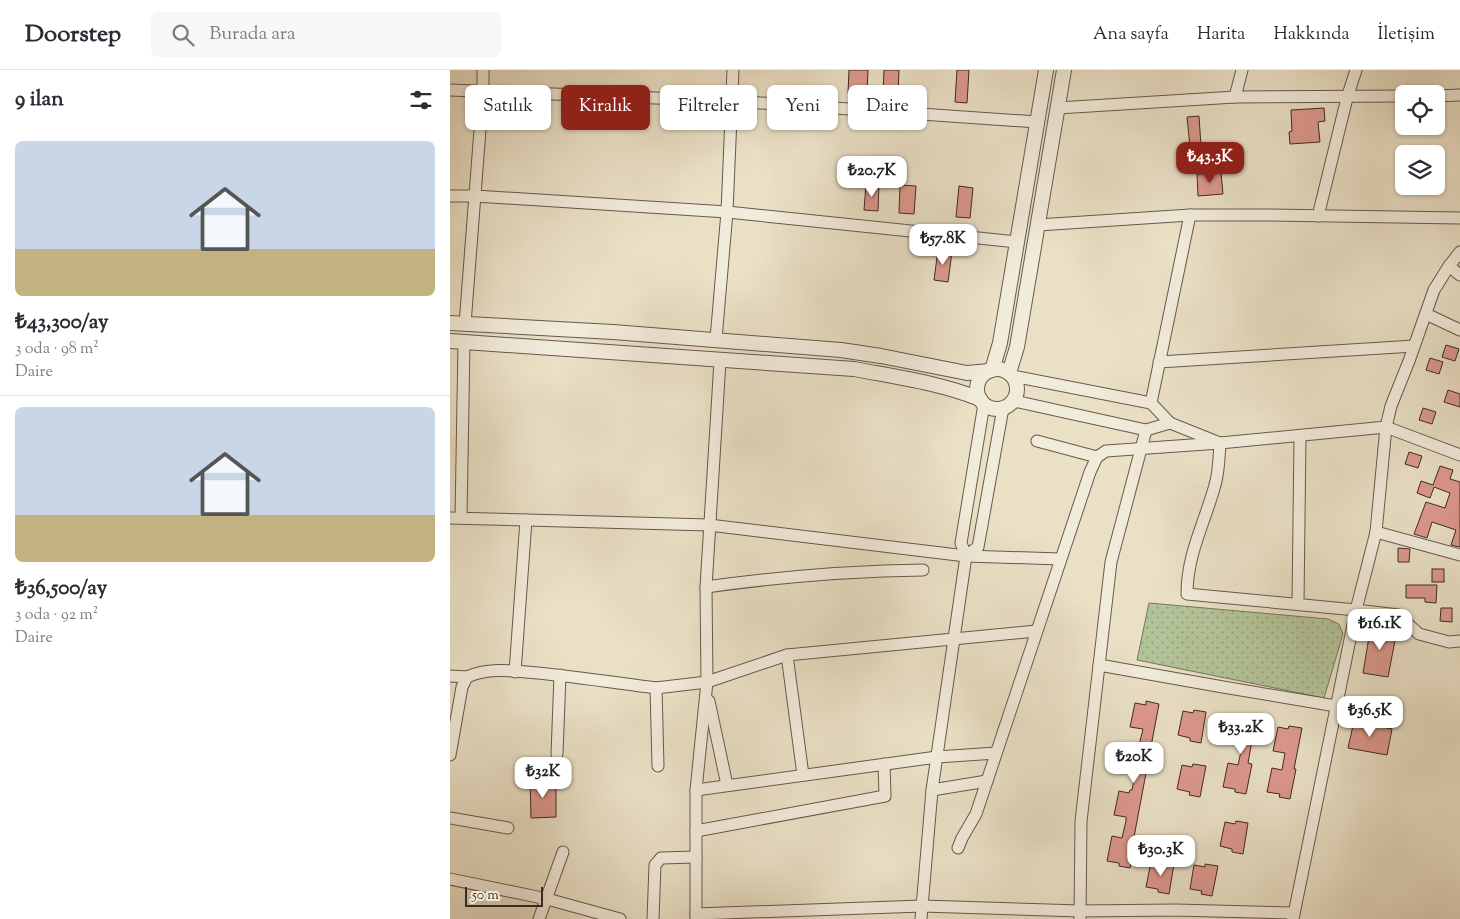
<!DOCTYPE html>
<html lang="tr">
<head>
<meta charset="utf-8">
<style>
  body { margin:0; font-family:"Sorts Mill Goudy",serif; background:#f7f7f7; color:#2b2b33; height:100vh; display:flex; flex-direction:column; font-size:19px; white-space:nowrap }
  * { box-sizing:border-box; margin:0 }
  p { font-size:16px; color:#7c7c81 }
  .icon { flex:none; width:28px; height:28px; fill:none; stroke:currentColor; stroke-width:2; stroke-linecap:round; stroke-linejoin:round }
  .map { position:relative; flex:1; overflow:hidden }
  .side { display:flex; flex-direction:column; background:#fff; width:450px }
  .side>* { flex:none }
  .hud { position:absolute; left:15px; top:15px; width:475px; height:45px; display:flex; gap:10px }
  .tools { position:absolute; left:945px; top:15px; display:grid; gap:10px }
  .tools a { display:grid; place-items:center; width:50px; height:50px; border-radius:8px; background:#fff; box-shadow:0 1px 4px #0004; font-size:25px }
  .scale { position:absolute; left:15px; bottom:12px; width:78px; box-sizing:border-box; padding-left:5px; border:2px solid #3d2a22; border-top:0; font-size:14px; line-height:18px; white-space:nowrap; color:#3d2a22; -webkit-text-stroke:4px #f1ebda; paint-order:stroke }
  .price { position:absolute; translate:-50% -42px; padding:0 11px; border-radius:10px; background:#fff; color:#222; font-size:16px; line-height:32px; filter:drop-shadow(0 1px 2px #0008) }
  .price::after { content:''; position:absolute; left:50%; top:30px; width:15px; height:11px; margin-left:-8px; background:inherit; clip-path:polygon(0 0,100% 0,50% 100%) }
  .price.selected { background:#8f2418; color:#fff }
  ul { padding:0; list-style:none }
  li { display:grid; align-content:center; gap:10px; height:265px; padding:0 15px }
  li+li { border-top:1px solid #e1e1e2 }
  li span { display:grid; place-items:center; height:155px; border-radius:8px; color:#555 }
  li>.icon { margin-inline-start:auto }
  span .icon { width:90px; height:90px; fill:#fffc; stroke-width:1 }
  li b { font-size:21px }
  h2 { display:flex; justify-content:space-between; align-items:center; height:60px; padding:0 15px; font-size:21px }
  .chip { padding:0 18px; border-radius:8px; background:#fff; box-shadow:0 1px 4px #0004; font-size:18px; line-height:45px }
  .chip.selected { background:#8f2418; color:#fff }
  header { display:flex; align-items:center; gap:30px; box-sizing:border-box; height:70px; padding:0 25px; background:#fff; border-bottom:1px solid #e1e1e2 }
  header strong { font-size:24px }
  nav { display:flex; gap:28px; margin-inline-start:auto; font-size:18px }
  .search { width:350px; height:45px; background:#f7f7f7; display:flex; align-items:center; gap:12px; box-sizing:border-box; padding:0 18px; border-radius:8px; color:#7c7c81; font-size:19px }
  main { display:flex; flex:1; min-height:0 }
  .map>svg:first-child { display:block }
  .park { fill:url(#park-dots); stroke:#78765d }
  .building { fill:#dd988d; stroke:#3d2a22 }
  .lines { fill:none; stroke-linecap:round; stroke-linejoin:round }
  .minor-casing { stroke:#68584b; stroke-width:13 }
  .tertiary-casing { stroke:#68584b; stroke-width:16 }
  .minor { stroke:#f1ebda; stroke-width:11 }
  .tertiary { stroke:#f1ebda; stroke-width:14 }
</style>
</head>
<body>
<header>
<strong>Doorstep</strong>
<div class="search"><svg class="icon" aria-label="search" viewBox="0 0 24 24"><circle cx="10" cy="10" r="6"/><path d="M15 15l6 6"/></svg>Burada ara</div>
<nav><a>Ana sayfa</a><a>Harita</a><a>Hakkında</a><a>İletişim</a></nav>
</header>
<main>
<section class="side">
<h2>9 ilan<svg class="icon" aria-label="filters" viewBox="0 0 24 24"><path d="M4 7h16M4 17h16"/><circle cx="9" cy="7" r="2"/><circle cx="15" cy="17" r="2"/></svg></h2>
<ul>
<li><span style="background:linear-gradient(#c9d6e8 70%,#c2b280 0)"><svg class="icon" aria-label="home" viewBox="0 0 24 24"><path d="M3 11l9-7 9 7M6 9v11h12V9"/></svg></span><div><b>₺43,300/ay</b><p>3 oda · 98 m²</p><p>Daire</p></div></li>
<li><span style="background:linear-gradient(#c9d6e8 70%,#c2b280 0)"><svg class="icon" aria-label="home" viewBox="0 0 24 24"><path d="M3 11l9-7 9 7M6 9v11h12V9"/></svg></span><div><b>₺36,500/ay</b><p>3 oda · 92 m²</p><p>Daire</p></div></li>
</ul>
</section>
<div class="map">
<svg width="1010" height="849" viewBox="0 0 1010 849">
  <defs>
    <pattern id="park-dots" width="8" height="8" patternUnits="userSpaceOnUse" patternTransform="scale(1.25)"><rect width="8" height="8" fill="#b3c398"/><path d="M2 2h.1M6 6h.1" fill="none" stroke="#939f7c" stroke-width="1.8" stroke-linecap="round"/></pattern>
  </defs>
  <rect width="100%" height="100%" fill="#eae0c6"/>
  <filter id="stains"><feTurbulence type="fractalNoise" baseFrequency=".004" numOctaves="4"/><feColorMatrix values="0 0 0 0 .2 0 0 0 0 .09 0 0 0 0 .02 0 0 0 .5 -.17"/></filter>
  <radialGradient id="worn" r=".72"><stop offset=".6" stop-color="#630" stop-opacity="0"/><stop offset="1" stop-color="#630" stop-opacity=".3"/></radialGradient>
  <!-- park -->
  <polygon class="park" points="699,533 878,549 889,554 893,564 874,628 687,590"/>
  <!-- building -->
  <g class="building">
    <polygon points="399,0 418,0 417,24 398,23"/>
    <polygon points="434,0 449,0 448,27 433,26"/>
    <polygon points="507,0 519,0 517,33 505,32"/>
    <polygon points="874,38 875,51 868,52 870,72 840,74 839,62 842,61 841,40"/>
    <polygon points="749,46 751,76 740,77 737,47"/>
    <polygon points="771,103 773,124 748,126 747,104"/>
    <polygon points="416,114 429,115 428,141 414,140"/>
    <polygon points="450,115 466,116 464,144 449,143"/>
    <polygon points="509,116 523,118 520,148 506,147"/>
    <polygon points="488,180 502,182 498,212 484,210"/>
    <polygon points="996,275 1009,279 1005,291 992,287"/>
    <polygon points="980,288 993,292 989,304 976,300"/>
    <polygon points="998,320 1010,324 1010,337 994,332"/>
    <polygon points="973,338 986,342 982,354 969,350"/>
    <polygon points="959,382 972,386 968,398 955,394"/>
    <polygon points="990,396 1003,400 1000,409 1010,412 1010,477 1001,475 1006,460 982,452 977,468 964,464 976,432 995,438 1000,423 984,417 980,428 967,423 971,411 983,415"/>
    <polygon points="948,478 960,479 959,492 948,492"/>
    <rect x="982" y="499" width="12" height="13"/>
    <polygon points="956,515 987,515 986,533 975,532 975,528 956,528"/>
    <polygon points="991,538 1002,538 1002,552 990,551"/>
    <polygon points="921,555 947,560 938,607 913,603"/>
    <polygon points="696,631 709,634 684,767 686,768 680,798 669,796 669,793 657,791 662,766 672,768 676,751 676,747 664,745 669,721 679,723 680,720 682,720 685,704 673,701 678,677 688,679 693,659 680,657 685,633 696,635"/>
    <polygon points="744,640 756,642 751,673 740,671 740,668 728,665 733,641 743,643"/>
    <polygon points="794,646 806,648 798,693 802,694 796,724 785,722 785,719 773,717 778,693 788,695 792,677 790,676 790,673 778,671 783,647 793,649"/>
    <polygon points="904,651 942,659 937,685 898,678"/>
    <polygon points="839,656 852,658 844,699 846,699 840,729 829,727 830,724 817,722 822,698 832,700 835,683 823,681 828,657 838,659"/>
    <polygon points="743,694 756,696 750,727 739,725 740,722 727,719 732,695 742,697"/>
    <polygon points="80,710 106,710 106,747 81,748"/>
    <polygon points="786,751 798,753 793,784 782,782 782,779 770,776 775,752 785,754"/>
    <polygon points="712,791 724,794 719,824 708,822 708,819 696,817 701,792 711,795"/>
    <polygon points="755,794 768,796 762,826 751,824 752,821 740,819 744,795 755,797"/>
  </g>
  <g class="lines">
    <defs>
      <g id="minor">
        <polyline points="0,20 282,31 587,52"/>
        <polyline points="986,26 1010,25"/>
        <polyline points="785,27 792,0"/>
        <polyline points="608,38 785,27 954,26"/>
        <polyline points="0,126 25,126 277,142 567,172"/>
        <polyline points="868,146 897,28 906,0"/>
        <polyline points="588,155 740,145 821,145 1010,148"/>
        <polyline points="999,196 1010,205"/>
        <polyline points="976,244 1010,260"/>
        <polyline points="15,254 33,21 33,0"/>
        <polyline points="266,269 277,142 283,0"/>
        <polyline points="709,292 964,276"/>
        <path d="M 563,306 L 701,333 L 720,353 L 770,373 C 769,387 769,402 765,415 C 755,452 737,484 737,524 L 906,540 L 948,545 L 969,564 L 999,572 L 1010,571"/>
        <polyline points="564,331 696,360 720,353"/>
        <polyline points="701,333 740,145"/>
        <polyline points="587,371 647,387"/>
        <polyline points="0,448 259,455 516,486 610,489"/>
        <polyline points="11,448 14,272"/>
        <polyline points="926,462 1010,485"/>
        <polyline points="516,486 528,477 553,338"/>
        <path d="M 256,517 C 328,507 400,501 473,500"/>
        <polyline points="848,534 850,366"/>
        <polyline points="337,585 353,705"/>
        <polyline points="649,595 773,617 886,636"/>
        <polyline points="65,602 76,450"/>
        <polyline points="0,606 17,607"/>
        <polyline points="259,631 277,715"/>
        <polyline points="107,684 110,605"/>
        <path d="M 0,685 L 12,617 L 17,607 C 39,597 64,601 88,603 C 128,607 167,613 206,618"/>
        <polyline points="208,696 206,618 257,612 337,585 586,561"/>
        <polyline points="246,720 487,687 546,683"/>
        <polyline points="482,720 537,711"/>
        <polyline points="0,748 58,758"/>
        <polyline points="246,761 435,726 434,694"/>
        <polyline points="508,778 512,768 526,744 640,402 647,387 656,381 770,373 936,357 941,336 959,291 984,220 999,196 1010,182"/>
        <polyline points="0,809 97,829 170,849"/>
        <polyline points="246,844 472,836 630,841 726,840 844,843"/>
        <polyline points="89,849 113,782"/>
        <polyline points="203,849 205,795 211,788 246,787"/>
        <polyline points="246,849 246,720 257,612 256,517 270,291"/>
        <polyline points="471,849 482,720 516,486 511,473 534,334"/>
        <polyline points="630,849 631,751 661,492 696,360"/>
        <polyline points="843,849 906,540 926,462 936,357 1010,385"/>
      </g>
      <g id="tertiary">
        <polyline points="0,253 163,262 391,280 431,286 517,303 539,301"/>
        <path d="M 0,271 L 404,299 C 446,307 490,313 530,329"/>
        <circle cx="547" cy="319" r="20"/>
        <polyline points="542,300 550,273 596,0"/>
        <polyline points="559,303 567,277 614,0"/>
      </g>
    </defs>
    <!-- minor casing -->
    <use href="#minor" class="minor-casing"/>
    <!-- tertiary casing -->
    <use href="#tertiary" class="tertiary-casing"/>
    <!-- minor -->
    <use href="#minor" class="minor"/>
    <!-- tertiary -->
    <use href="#tertiary" class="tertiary"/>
  </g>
  <rect width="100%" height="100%" filter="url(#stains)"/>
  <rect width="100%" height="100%" fill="url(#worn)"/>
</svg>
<div class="tools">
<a><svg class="icon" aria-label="locate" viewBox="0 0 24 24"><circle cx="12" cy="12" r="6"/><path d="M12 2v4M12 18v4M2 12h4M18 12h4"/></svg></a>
<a><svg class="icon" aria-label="layers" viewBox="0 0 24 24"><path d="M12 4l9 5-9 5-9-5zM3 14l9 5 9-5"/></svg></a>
</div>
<div class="scale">50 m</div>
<b class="price selected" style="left:760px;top:114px">₺43.3K</b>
<b class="price" style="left:422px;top:128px">₺20.7K</b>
<b class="price" style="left:493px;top:196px">₺57.8K</b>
<b class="price" style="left:930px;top:581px">₺16.1K</b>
<b class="price" style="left:920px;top:668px">₺36.5K</b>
<b class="price" style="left:791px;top:685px">₺33.2K</b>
<b class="price" style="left:684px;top:714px">₺20K</b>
<b class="price" style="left:93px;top:729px">₺32K</b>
<b class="price" style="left:711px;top:807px">₺30.3K</b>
<div class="hud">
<a class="chip">Satılık</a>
<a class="chip selected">Kiralık</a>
<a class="chip">Filtreler</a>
<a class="chip">Yeni</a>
<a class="chip">Daire</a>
</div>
</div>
</main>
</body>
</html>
